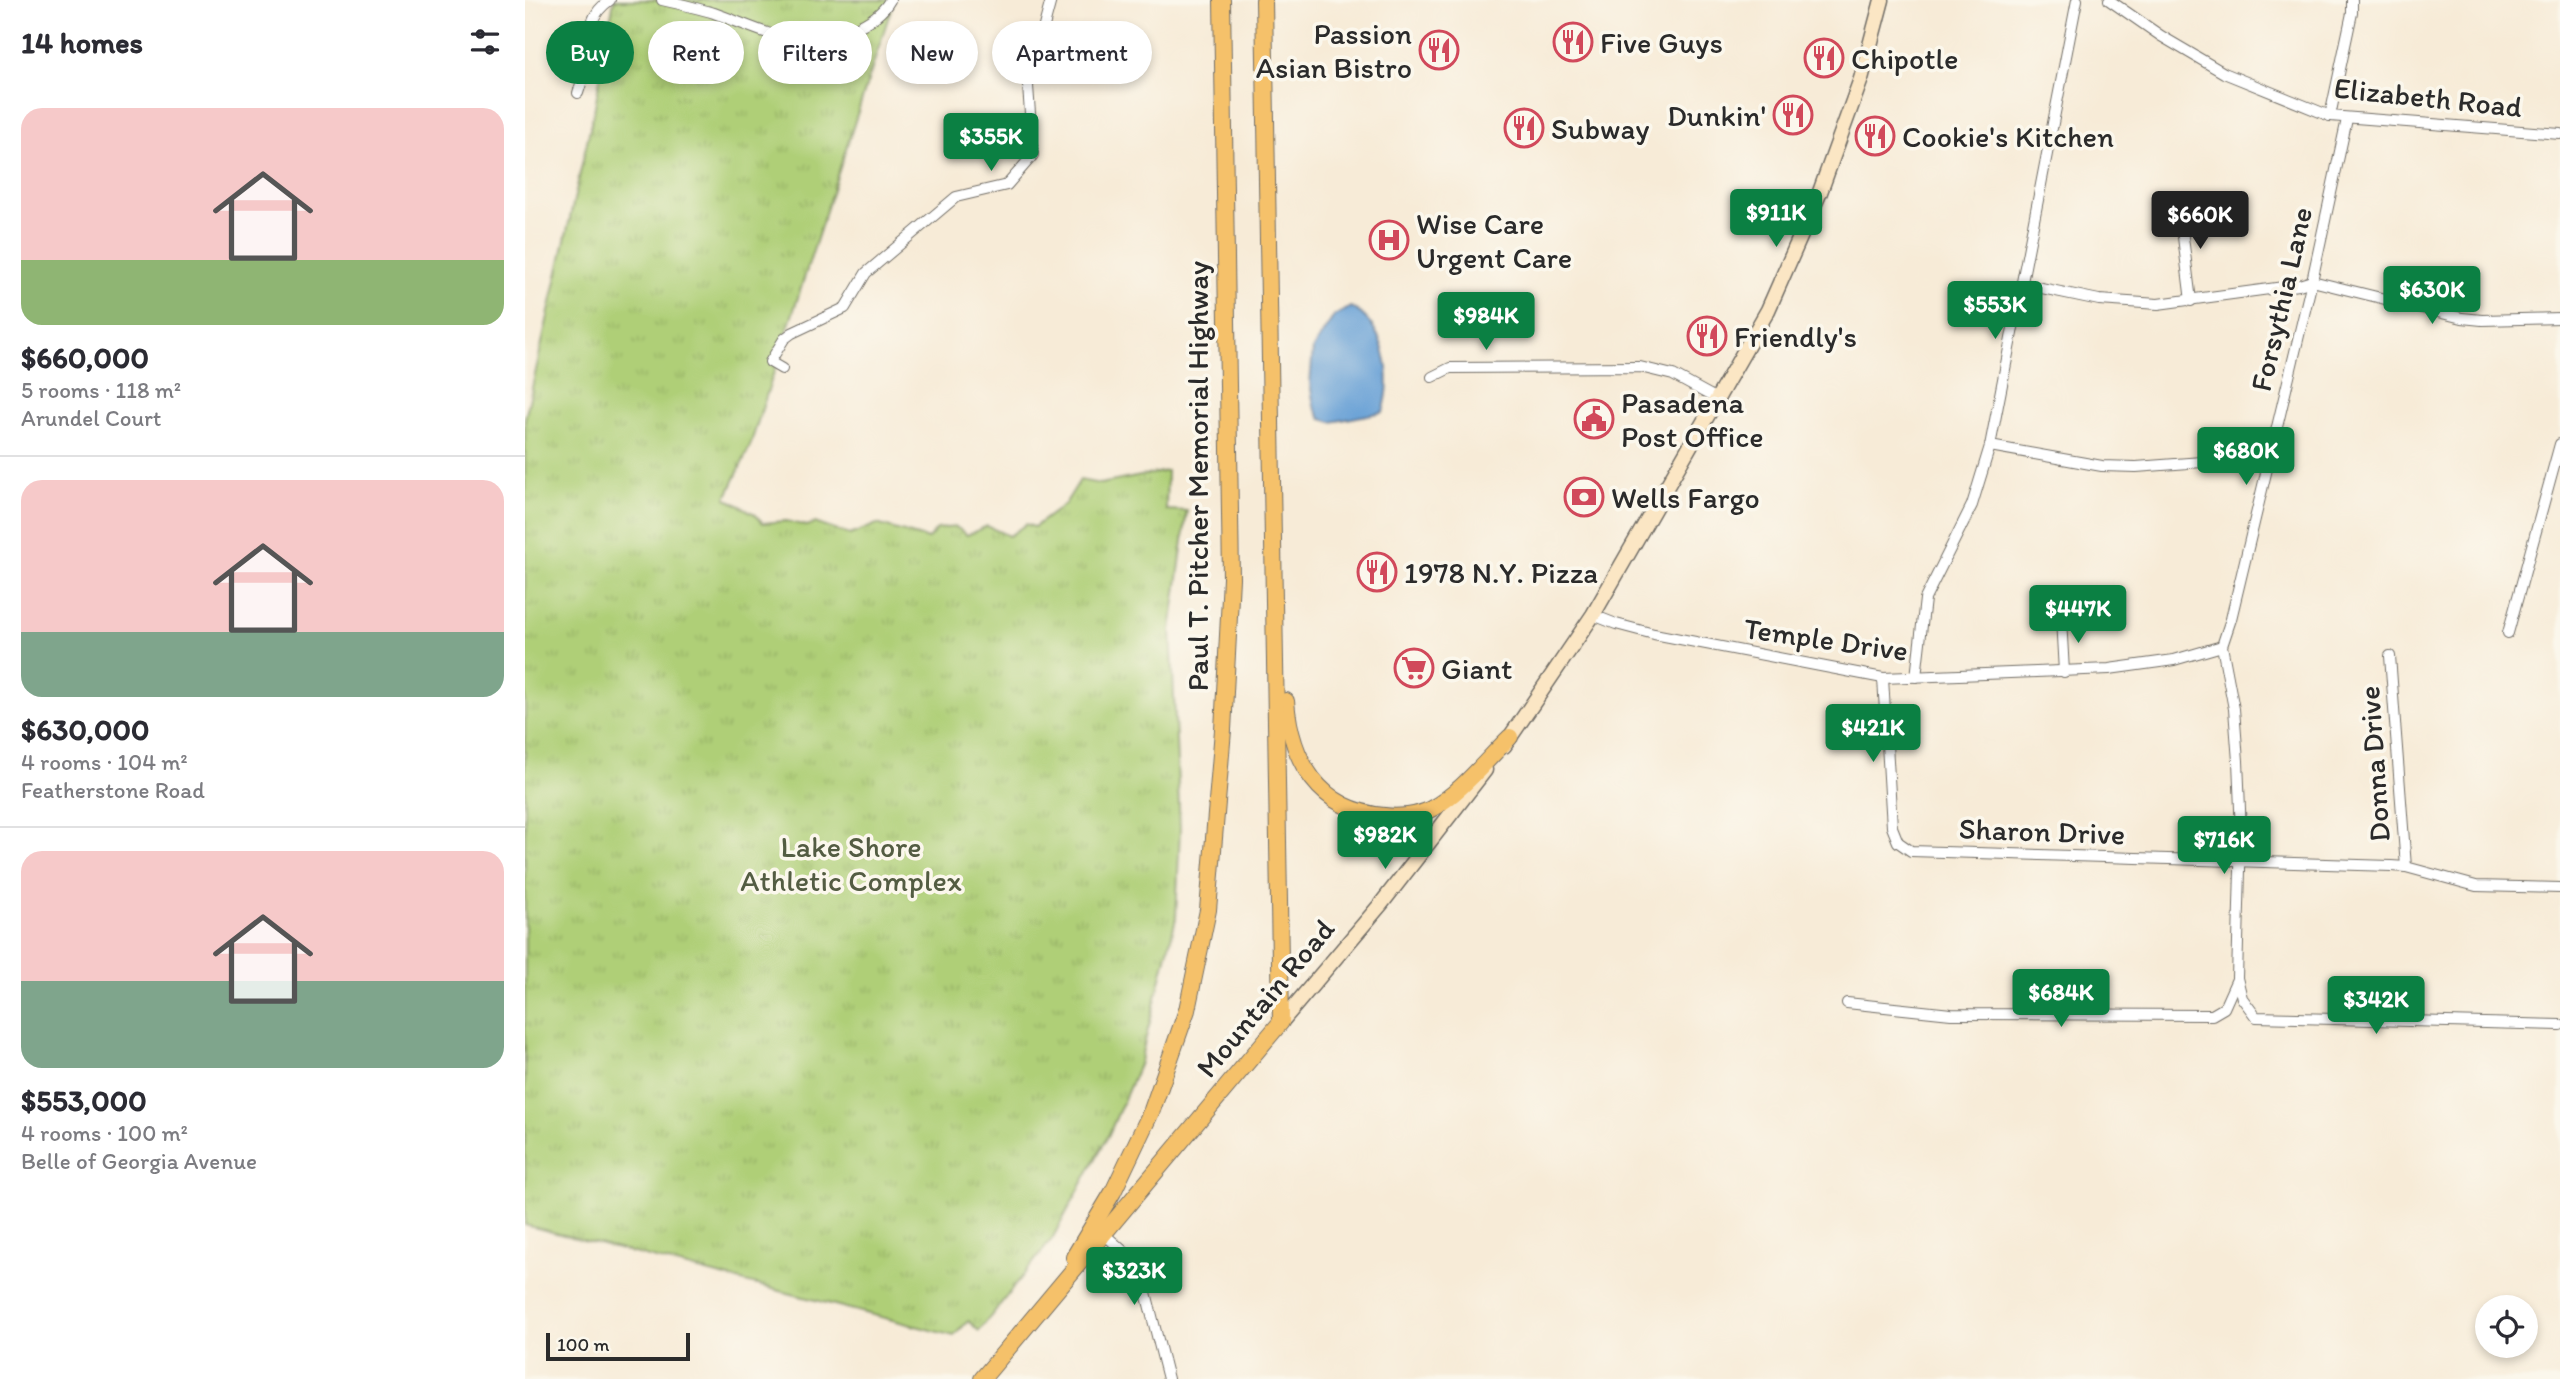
<!DOCTYPE html>
<html lang="en">
<head>
<meta charset="utf-8">
<style>
  body { margin:0; font-family:Itim,sans-serif; background:#f7f7f7; color:#2b2b33; height:100vh; display:flex; flex-direction:column; font-size:26px; white-space:nowrap }
  * { box-sizing:border-box; margin:0 }
  p { font-size:23px; color:#7c7c81 }
  .icon { flex:none; width:38px; height:38px; fill:none; stroke:currentColor; stroke-width:2; stroke-linecap:round; stroke-linejoin:round }
  .map { position:relative; flex:1; overflow:hidden }
  .side { display:flex; flex-direction:column; background:#fff; width:525px }
  .side>* { flex:none }
  .top-card { position:absolute; left:21px; top:21px; width:665px; height:63px; display:flex; gap:14px }
  .fabs { position:absolute; left:1950px; top:1295px; display:grid; gap:14px }
  .fabs a { display:grid; place-items:center; width:63px; height:63px; border-radius:50%; background:#fff; box-shadow:0 4px 10px #0003; font-size:35px }
  .scale { position:absolute; left:21px; bottom:18px; width:144px; box-sizing:border-box; padding-left:7px; border:4px solid #2b2b2b; border-top:0; font-size:19px; line-height:24px; white-space:nowrap; color:#2b2b2b; -webkit-text-stroke:5px #fbf7ec; paint-order:stroke }
  .price { position:absolute; translate:-50% -60px; padding:0 16px; border-radius:7px; background:#0b8043; color:#fff; font-size:23px; line-height:46px; filter:drop-shadow(0 2px 4px #0008) }
  .price::after { content:''; position:absolute; left:50%; top:42px; width:21px; height:16px; margin-left:-10px; background:inherit; clip-path:polygon(0 0,100% 0,50% 100%) }
  .price.current { background:#222; color:#fff }
  ul { padding:0; list-style:none }
  li { display:grid; align-content:center; gap:14px; height:371px; padding:0 21px }
  li+li { border-top:2px solid #e1e1e2 }
  li span { display:grid; place-items:center; height:217px; border-radius:21px; color:#555 }
  li>.icon { margin-inline-start:auto }
  span .icon { width:126px; height:126px; fill:#fffc; stroke-width:1 }
  li b { font-size:30px }
  h2 { display:flex; justify-content:space-between; align-items:center; height:84px; padding:0 21px; font-size:30px }
  .chip { padding:0 24px; border-radius:32px; background:#fff; box-shadow:0 4px 10px #0003; font-size:24px; line-height:63px }
  .chip.current { background:#0b8043; color:#fff }
  main { display:flex; flex:1; min-height:0 }
  .map>svg:first-child { display:block }
  .park { fill:url(#park-tufts); stroke:#6d7d51; stroke-width:2 }
  .water { fill:#68a0d6; stroke:#4a6680; stroke-width:2 }
  .lines { fill:none; stroke-linecap:round; stroke-linejoin:round }
  .street-casing { stroke:#726e67; stroke-width:12 }
  .secondary-casing { stroke:#726e67; stroke-width:17 }
  .primary-casing { stroke:#726e67; stroke-width:18 }
  .street { stroke:#fff; stroke-width:10 }
  .secondary { stroke:#fbe6c4; stroke-width:14 }
  .primary { stroke:#f5c16b; stroke-width:16 }
  .labels { text-anchor:middle; dominant-baseline:central; stroke-width:7; stroke-linejoin:round; paint-order:stroke }
  .poi-label { font-size:30px; fill:#2b2b2b; stroke:#fbf7ec; text-anchor:start }
  .street-label { font-size:30px; fill:#2b2b2b; stroke:#fbf7ec }
  .park-label { font-size:30px; fill:#535c42; stroke:#fbf7ec }
</style>
</head>
<body>
<main>
<section class="side">
<h2>14 homes<svg class="icon" aria-label="filters" viewBox="0 0 24 24"><path d="M4 7h16M4 17h16"/><circle cx="9" cy="7" r="2"/><circle cx="15" cy="17" r="2"/></svg></h2>
<ul>
<li><span style="background:linear-gradient(#f6c9c9 70%,#8fb573 0)"><svg class="icon" aria-label="home" viewBox="0 0 24 24"><path d="M3 11l9-7 9 7M6 9v11h12V9"/></svg></span><div><b>$660,000</b><p>5 rooms · 118 m²</p><p>Arundel Court</p></div></li>
<li><span style="background:linear-gradient(#f6c9c9 70%,#7fa58c 0)"><svg class="icon" aria-label="home" viewBox="0 0 24 24"><path d="M3 11l9-7 9 7M6 9v11h12V9"/></svg></span><div><b>$630,000</b><p>4 rooms · 104 m²</p><p>Featherstone Road</p></div></li>
<li><span style="background:linear-gradient(#f6c9c9 60%,#7fa58c 0)"><svg class="icon" aria-label="home" viewBox="0 0 24 24"><path d="M3 11l9-7 9 7M6 9v11h12V9"/></svg></span><div><b>$553,000</b><p>4 rooms · 100 m²</p><p>Belle of Georgia Avenue</p></div></li>
</ul>
</section>
<div class="map">
<svg width="2035" height="1379" viewBox="0 0 2035 1379">
  <defs>
    <pattern id="park-tufts" width="24" height="20" patternUnits="userSpaceOnUse" patternTransform="scale(1.75)"><rect width="24" height="20" fill="#afcf77"/><path d="M3 7l-1-3M5 7V3M7 7l1-3M15 17l-1-3M17 17v-4M19 17l1-3" fill="none" stroke="#97b267"/></pattern>
  </defs>
  <rect width="100%" height="100%" fill="#fbf7ec"/>
  <filter id="ink" filterUnits="userSpaceOnUse"><feTurbulence type="fractalNoise" baseFrequency=".0143" numOctaves="2"/><feDisplacementMap in="SourceGraphic" scale="14" xChannelSelector="R" yChannelSelector="G"/><feConvolveMatrix kernelMatrix="1 2 1 2 8 2 1 2 1" color-interpolation-filters="sRGB"/></filter>
  <filter id="wash" filterUnits="userSpaceOnUse"><feTurbulence type="fractalNoise" baseFrequency=".00686" numOctaves="4" result="noise"/><feDisplacementMap in="SourceGraphic" scale="28" xChannelSelector="R" yChannelSelector="G"/><feGaussianBlur stdDeviation="1.57" result="paint"/><feColorMatrix in="noise" values="0 0 0 0 0 0 0 0 0 0 0 0 0 0 0 0 0 1.4 0 .05"/><feComposite in="paint" operator="in"/></filter>
  <g filter="url(#wash)">
    <rect width="100%" height="100%" fill="#f7ebd7"/>
    <!-- park -->
    <polygon class="park" points="89,0 369,0 225,446 201,498 230,514 238,523 261,521 282,526 290,523 325,535 352,524 403,539 412,529 431,527 442,535 462,526 484,536 501,524 509,527 540,504 555,480 575,484 642,471 641,510 662,511 646,630 655,829 651,918 614,1065 584,1134 527,1239 454,1331 443,1321 429,1336 0,1225 0,419 70,106"/>
    <!-- water -->
    <path class="water" d="M 826,307 C 861,326 869,377 858,412 L 807,422 L 796,419 L 789,406 L 785,384 L 788,348 L 809,316 Z"/>
  </g>
  <g filter="url(#ink)">
    <g class="lines">
      <defs>
        <g id="street">
          <path d="M 137,0 C 155,4 173,8 189,13 C 243,32 271,53 328,29 C 343,23 357,14 365,0"/>
          <polyline points="1584,0 1636,36 1699,73 1805,116 2035,134"/>
          <path d="M 53,93 C 56,84 59,75 61,66 C 65,39 60,17 85,0"/>
          <polyline points="1805,116 1827,13 1827,0"/>
          <polyline points="1822,119 1787,281 1706,619 1697,646 1709,709 1713,761 1716,833 1712,978 1717,998 1731,1017 2035,1025"/>
          <polyline points="1654,205 1666,301"/>
          <polyline points="1497,284 1574,300 1633,304 1774,285 1787,281 1937,318 1957,320 2035,318"/>
          <polyline points="257,369 245,362 259,339 267,333 320,308 341,273 431,197 482,185 508,155 503,86 526,0"/>
          <polyline points="907,377 925,368 1115,367 1148,375 1192,399"/>
          <polyline points="1465,446 1577,466 1611,467 1743,457"/>
          <polyline points="1068,615 1091,624 1129,634 1358,678 1584,669 1649,660 1697,646"/>
          <polyline points="1536,618 1539,672"/>
          <polyline points="1983,633 2035,444"/>
          <polyline points="1865,656 1881,867"/>
          <polyline points="1391,677 1400,599 1447,505 1465,446 1552,0"/>
          <polyline points="1358,678 1367,827 1373,842 1386,851 1866,866 1881,867 1951,886 2035,888"/>
          <polyline points="1322,1003 1426,1014 1687,1015 1699,1008 1712,979"/>
          <polyline points="579,1234 614,1265 643,1379"/>
        </g>
        <g id="secondary">
          <polyline points="979,746 1068,615 1243,310 1295,192 1336,79 1357,0"/>
          <polyline points="756,1022 856,904 960,770"/>
        </g>
        <g id="primary">
          <path d="M 761,701 C 766,761 794,810 859,816 C 873,818 893,816 906,809 C 935,794 962,759 985,737"/>
          <polyline points="549,1257 588,1192 627,1110 662,1010 683,910 698,730 706,578 697,0"/>
          <polyline points="457,1379 756,1022 739,0"/>
        </g>
      </defs>
      <!-- street casing -->
      <use href="#street" class="street-casing"/>
      <!-- secondary casing -->
      <use href="#secondary" class="secondary-casing"/>
      <!-- primary casing -->
      <use href="#primary" class="primary-casing"/>
      <!-- street -->
      <use href="#street" class="street"/>
      <!-- secondary -->
      <use href="#secondary" class="secondary"/>
      <!-- primary -->
      <use href="#primary" class="primary"/>
    </g>
  </g>
  <!-- icons -->
  <defs>
    <symbol id="restaurant-ring" viewBox="-11 -11 22 22"><circle r="9.5" fill="#fbf7ec" stroke="#d1495b" stroke-width="1.5"/><path d="M-5-6h1v4h1v-4h1v4h1v-4h1v5L-1.5 .5V6h-2V.5L-5-1ZM5-6V6H3V1.5H1.5Q1.5-4 5-6Z" fill="#d1495b"/></symbol>
    <symbol id="hospital-ring" viewBox="-11 -11 22 22"><circle r="9.5" fill="#fbf7ec" stroke="#d1495b" stroke-width="1.5"/><path d="M-5-5h3v3.5h4V-5h3V5h-3V1.5h-4V5h-3Z" fill="#d1495b"/></symbol>
    <symbol id="civic-ring" viewBox="-11 -11 22 22"><circle r="9.5" fill="#fbf7ec" stroke="#d1495b" stroke-width="1.5"/><path d="M-.6-6.5H3V-4.5H.6V-3L4-1V1h2V6H-6V1h2V-1L-.6-3ZM-1.2 2.5V6h2.4V2.5Z" fill="#d1495b"/></symbol>
    <symbol id="bank-ring" viewBox="-11 -11 22 22"><circle r="9.5" fill="#fbf7ec" stroke="#d1495b" stroke-width="1.5"/><path d="M-6-4H6V4H-6ZM0-2.3a2.3 2.3 0 1 0 0 4.6a2.3 2.3 0 1 0 0-4.6Z" fill="#d1495b"/></symbol>
    <symbol id="supermarket-ring" viewBox="-11 -11 22 22"><circle r="9.5" fill="#fbf7ec" stroke="#d1495b" stroke-width="1.5"/><path d="M-6-5.5h2.5l.6 2H6L4.5 2H-2.5L-4.4-4H-6ZM-1.5 3.2a1.3 1.3 0 1 0 .1 0ZM3 3.2a1.3 1.3 0 1 0 .1 0Z" fill="#d1495b"/></symbol>
  </defs>
  <g fill-rule="evenodd">
    <use href="#restaurant-ring" x="1026" y="20" width="44" height="44"/>
    <use href="#restaurant-ring" x="892" y="28" width="44" height="44"/>
    <use href="#restaurant-ring" x="1277" y="36" width="44" height="44"/>
    <use href="#restaurant-ring" x="1246" y="93" width="44" height="44"/>
    <use href="#restaurant-ring" x="977" y="106" width="44" height="44"/>
    <use href="#restaurant-ring" x="1328" y="114" width="44" height="44"/>
    <use href="#hospital-ring" x="842" y="218" width="44" height="44"/>
    <use href="#restaurant-ring" x="1160" y="314" width="44" height="44"/>
    <use href="#civic-ring" x="1047" y="397" width="44" height="44"/>
    <use href="#bank-ring" x="1037" y="475" width="44" height="44"/>
    <use href="#restaurant-ring" x="830" y="550" width="44" height="44"/>
    <use href="#supermarket-ring" x="867" y="646" width="44" height="44"/>
  </g>
  <g class="labels">
    <!-- poi labels -->
    <g class="poi-label">
      <text x="887" y="33" text-anchor="end">Passion<tspan x="887" dy="34">Asian Bistro</tspan></text>
      <text x="1075" y="42">Five Guys</text>
      <text x="1326" y="58">Chipotle</text>
      <text x="1241" y="115" text-anchor="end">Dunkin'</text>
      <text x="1026" y="128">Subway</text>
      <text x="1377" y="136">Cookie's Kitchen</text>
      <text x="891" y="223">Wise Care<tspan x="891" dy="34">Urgent Care</tspan></text>
      <text x="1209" y="336">Friendly's</text>
      <text x="1096" y="402">Pasadena<tspan x="1096" dy="34">Post Office</tspan></text>
      <text x="1086" y="497">Wells Fargo</text>
      <text x="879" y="572">1978 N.Y. Pizza</text>
      <text x="916" y="668">Giant</text>
    </g>
    <!-- street labels -->
    <g class="street-label">
      <text transform="translate(1903 97) rotate(6)">Elizabeth Road</text>
      <text transform="translate(1756 299) rotate(-77)">Forsythia Lane</text>
      <text transform="translate(672 476) rotate(-90)">Paul T. Pitcher Memorial Highway</text>
      <text transform="translate(1301 639) rotate(8)">Temple Drive</text>
      <text transform="translate(1849 764) rotate(-94)">Donna Drive</text>
      <text transform="translate(1517 831) rotate(2)">Sharon Drive</text>
      <text transform="translate(740 998) rotate(-50)">Mountain Road</text>
    </g>
    <!-- park labels -->
    <g class="park-label">
      <text x="326" y="846">Lake Shore<tspan x="326" dy="34">Athletic Complex</tspan></text>
    </g>
  </g>
</svg>
<div class="fabs">
<a><svg class="icon" aria-label="locate" viewBox="0 0 24 24"><circle cx="12" cy="12" r="6"/><path d="M12 2v4M12 18v4M2 12h4M18 12h4"/></svg></a>
</div>
<div class="scale">100 m</div>
<b class="price" style="left:466px;top:173px">$355K</b>
<b class="price" style="left:1251px;top:249px">$911K</b>
<b class="price current" style="left:1675px;top:251px">$660K</b>
<b class="price" style="left:1907px;top:326px">$630K</b>
<b class="price" style="left:1470px;top:341px">$553K</b>
<b class="price" style="left:961px;top:352px">$984K</b>
<b class="price" style="left:1721px;top:487px">$680K</b>
<b class="price" style="left:1553px;top:645px">$447K</b>
<b class="price" style="left:1348px;top:764px">$421K</b>
<b class="price" style="left:860px;top:871px">$982K</b>
<b class="price" style="left:1699px;top:876px">$716K</b>
<b class="price" style="left:1536px;top:1029px">$684K</b>
<b class="price" style="left:1851px;top:1036px">$342K</b>
<b class="price" style="left:609px;top:1307px">$323K</b>
<div class="top-card">
<a class="chip current">Buy</a>
<a class="chip">Rent</a>
<a class="chip">Filters</a>
<a class="chip">New</a>
<a class="chip">Apartment</a>
</div>
</div>
</main>
</body>
</html>
